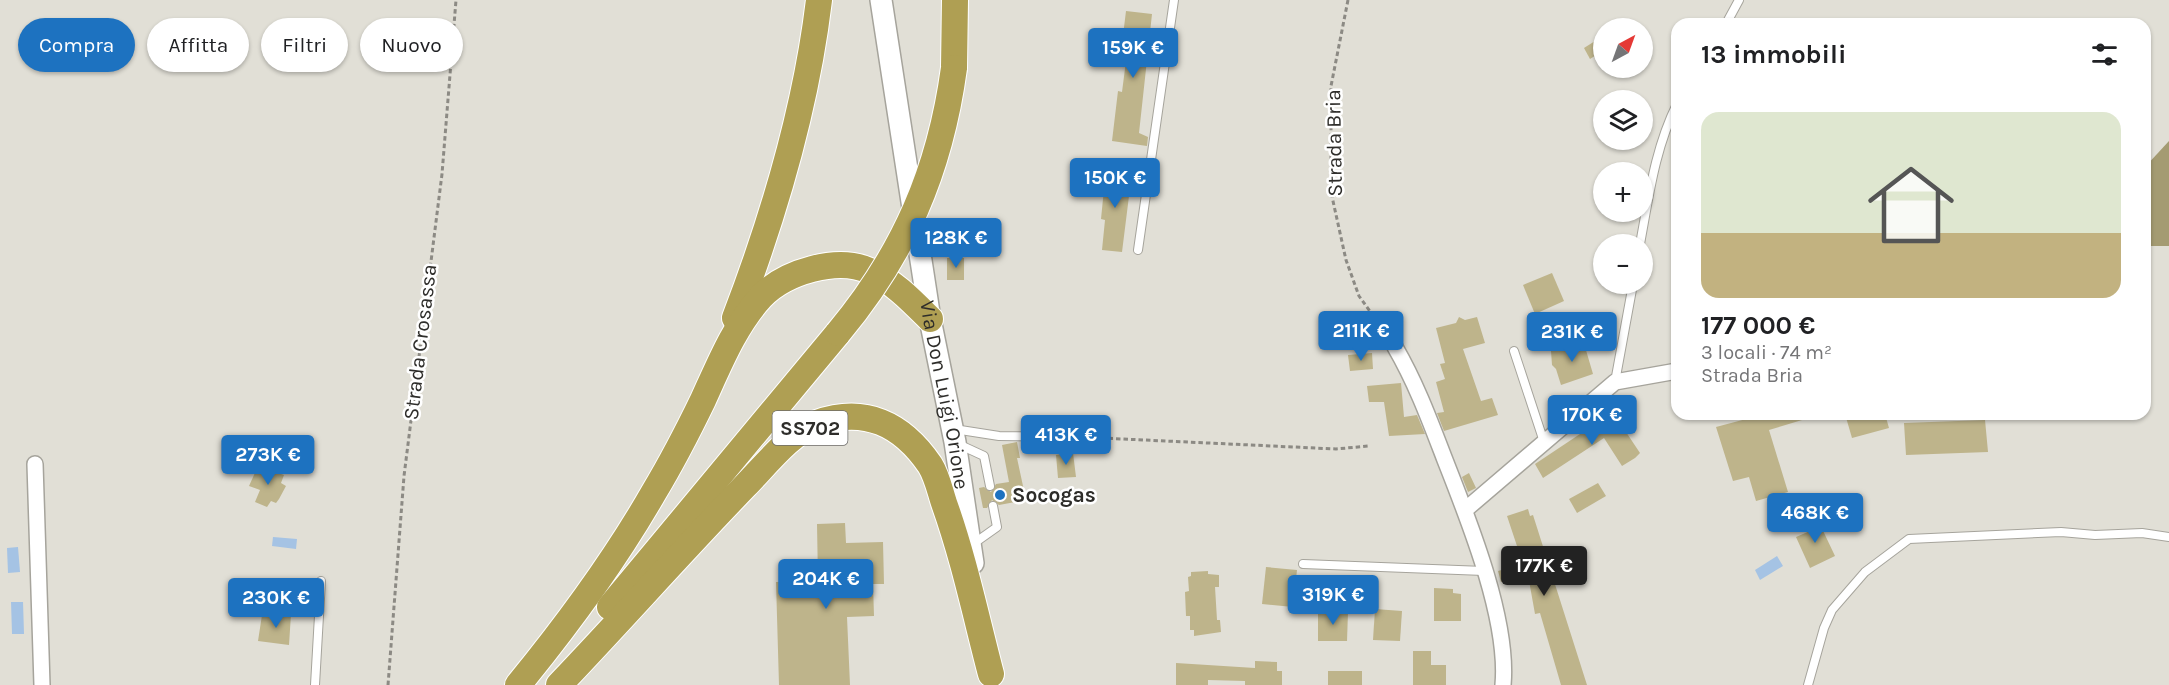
<!DOCTYPE html>
<html lang="it">
<head>
<meta charset="utf-8">
<style>
  body { margin:0; font-family:Karla,sans-serif; background:#f2f2f2; color:#202124; height:100vh; display:flex; flex-direction:column; font-size:22px; white-space:nowrap }
  * { box-sizing:border-box; margin:0 }
  p { font-size:20px; color:#757577 }
  .icon { flex:none; width:33px; height:33px; fill:none; stroke:currentColor; stroke-width:2; stroke-linecap:round; stroke-linejoin:round }
  .map { position:relative; flex:1; overflow:hidden }
  .panel { position:absolute; left:1671px; top:18px; width:480px; height:402px; display:flex; flex-direction:column; background:#fff; border-radius:18px; box-shadow:0 2px 4px #0004 }
  .panel>* { flex:none }
  .banner { position:absolute; left:18px; top:18px; width:570px; height:54px; display:flex; gap:12px }
  .needle { width:39px; rotate:41deg }
  .fabs { position:absolute; left:1593px; top:18px; display:grid; gap:12px }
  .fabs a { display:grid; place-items:center; width:60px; height:60px; border-radius:50%; background:#fff; box-shadow:0 2px 4px #0004; font-size:30px }
  .price { position:absolute; translate:-50% -51px; padding:0 14px; border-radius:6px; background:#1d72c0; color:#fff; font-size:20px; line-height:39px; filter:drop-shadow(0 2px 3px #0008) }
  .price::after { content:''; position:absolute; left:50%; top:36px; width:18px; height:14px; margin-left:-9px; background:inherit; clip-path:polygon(0 0,100% 0,50% 100%) }
  .price.on { background:#222; color:#fff }
  ul { padding:0; list-style:none }
  li { display:grid; align-content:center; gap:12px; height:318px; padding:0 30px }
  li span { display:grid; place-items:center; height:186px; border-radius:18px; color:#555 }
  li>.icon { margin-inline-start:auto }
  span .icon { width:108px; height:108px; fill:#fffc; stroke-width:1 }
  li b { font-size:26px }
  h2 { display:flex; justify-content:space-between; align-items:center; height:72px; padding:0 30px; font-size:26px }
  .pill { padding:0 21px; border-radius:27px; background:#fff; box-shadow:0 2px 4px #0004; font-size:21px; line-height:54px }
  .pill.on { background:#1d72c0; color:#fff }
  .map>svg:first-child { display:block }
  .forest { fill:#a49b72 }
  .water { fill:#a5c3e4 }
  .building { fill:#beb48b }
  .lines { fill:none; stroke-linecap:round; stroke-linejoin:round }
  .service-casing { stroke:#a6a49c; stroke-width:10 }
  .minor-casing { stroke:#a6a49c; stroke-width:18 }
  .secondary-casing { stroke:#a6a49c; stroke-width:24 }
  .trunk-casing { stroke:#fff; stroke-width:28 }
  .path { stroke:#8c8a84; stroke-width:3; stroke-dasharray:4.5 3; stroke-linecap:butt }
  .service { stroke:#fff; stroke-width:8 }
  .minor { stroke:#fff; stroke-width:15 }
  .secondary { stroke:#fff; stroke-width:21 }
  .trunk { stroke:#af9f53; stroke-width:26 }
  .trunk-bridge-casing { stroke:#fff; stroke-width:28; stroke-linecap:butt }
  .trunk-bridge { stroke:#af9f53; stroke-width:26 }
  .poi-dot { fill:#1d72c0; stroke:#fff; stroke-width:2 }
  .labels { text-anchor:middle; dominant-baseline:central; stroke-width:5; stroke-linejoin:round; paint-order:stroke }
  .shield { fill:#fff; stroke:#6d6c6a; stroke-width:1.5 }
  .shield-label { font-size:20px; font-weight:bold; fill:#2e2d2a }
  .street-label { font-size:21px; fill:#2e2d2a; stroke:#fff }
  .poi-label { font-size:21px; font-weight:bold; fill:#2e2d2a; stroke:#fff; text-anchor:start }
</style>
</head>
<body>
<div class="map">
<svg width="2169" height="685" viewBox="0 0 2169 685">
  <rect width="100%" height="100%" fill="#e1dfd6"/>
  <!-- forest -->
  <polygon class="forest" points="2169,141 2169,246 2145,246 2145,167"/>
  <!-- water -->
  <g class="water">
    <polygon points="273,537 297,539 296,549 272,546"/>
    <polygon points="18,547 20,572 8,573 7,548"/>
    <polygon points="1777,556 1783,566 1760,580 1755,570"/>
    <polygon points="11,602 23,602 24,634 12,634"/>
  </g>
  <!-- building -->
  <g class="building">
    <polygon points="1126,11 1152,14 1139,133 1148,137 1147,146 1112,141 1118,91 1122,92 1126,61 1120,60"/>
    <polygon points="1595,41 1601,52 1590,59 1584,48"/>
    <polygon points="1106,169 1132,172 1122,252 1102,250 1105,220 1101,219"/>
    <rect x="947" y="258" width="17" height="22"/>
    <polygon points="1552,273 1564,301 1535,314 1523,285"/>
    <polygon points="1459,317 1465,320 1477,317 1485,343 1463,349 1481,401 1492,398 1498,415 1444,431 1437,413 1444,412 1436,382 1445,379 1440,364 1445,363 1436,328 1456,323"/>
    <polygon points="1583,340 1593,374 1561,385 1556,369 1552,365 1551,351"/>
    <polygon points="1372,353 1373,369 1350,371 1348,355"/>
    <polygon points="1401,383 1404,417 1417,415 1425,434 1389,436 1384,402 1369,402 1367,386"/>
    <polygon points="1765,414 1812,414 1812,417 1769,430 1788,492 1756,501 1749,477 1733,481 1716,427"/>
    <polygon points="1845,414 1885,414 1889,428 1852,438"/>
    <polygon points="1607,416 1610,421 1616,417 1640,453 1635,458 1622,466 1604,438 1543,478 1535,464"/>
    <polygon points="1985,420 1988,452 1906,455 1904,423"/>
    <polygon points="1017,442 1020,458 1017,458 1026,500 999,505 992,500 987,508 983,508 979,488 984,487 991,492 996,484 1009,482 1002,445"/>
    <polygon points="1073,453 1076,477 1058,478 1056,455"/>
    <polygon points="258,466 284,475 281,483 286,486 279,499 276,503 271,501 267,507 255,502 260,490 249,486"/>
    <polygon points="1469,473 1476,488 1468,492 1462,477"/>
    <polygon points="1598,483 1606,496 1577,513 1569,499"/>
    <polygon points="1528,509 1530,516 1533,515 1587,685 1561,685 1540,613 1535,614 1528,575 1501,582 1498,571 1523,564 1507,516"/>
    <polygon points="1816,516 1835,556 1810,568 1796,537 1810,531 1805,521"/>
    <polygon points="845,523 846,543 883,542 884,584 873,584 874,616 847,617 850,685 779,685 776,582 818,581 817,524"/>
    <polygon points="1266,567 1297,570 1293,607 1262,604"/>
    <polygon points="1208,571 1208,574 1219,575 1219,587 1215,587 1217,620 1220,620 1221,632 1194,636 1194,630 1190,630 1190,616 1186,616 1185,592 1189,591 1188,577 1191,576 1191,572"/>
    <polygon points="1434,588 1453,589 1453,593 1461,594 1461,621 1434,621"/>
    <polygon points="1375,609 1402,611 1400,641 1373,640"/>
    <polygon points="1318,612 1348,612 1347,641 1318,641"/>
    <polygon points="274,613 291,614 289,645 258,641 262,615 273,616"/>
    <polygon points="1413,651 1431,651 1431,665 1446,665 1446,685 1413,685"/>
    <polygon points="1255,661 1277,662 1277,671 1282,671 1282,685 1245,685 1245,681 1208,680 1208,685 1176,685 1176,663 1255,668"/>
    <rect x="1328" y="671" width="34" height="14"/>
  </g>
  <g class="lines">
    <defs>
      <g id="service">
        <polyline points="1726,24 1739,0"/>
        <path d="M 1640,244 C 1649,196 1655,148 1677,104"/>
        <polyline points="1138,250 1174,0"/>
        <polyline points="1514,351 1544,442"/>
        <polyline points="1615,382 1633,284"/>
        <polyline points="954,429 999,436 1090,437"/>
        <polyline points="958,444 984,456 990,486"/>
        <polyline points="973,544 997,527 993,506"/>
        <polyline points="1303,564 1484,571"/>
        <polyline points="315,685 321,581"/>
        <polyline points="1808,685 1824,628 1832,610 1865,572 1909,539 2061,532 2095,535 2142,533 2169,537"/>
      </g>
      <g id="minor">
        <path d="M 1395,347 C 1416,383 1430,421 1445,460 C 1469,521 1509,620 1503,685"/>
        <polyline points="35,464 42,685"/>
        <polyline points="1465,510 1615,382 1677,371"/>
      </g>
      <g id="secondary">
        <path id="s1" d="M 881,0 L 930,319 L 955,442 L 973,563"/>
      </g>
      <g id="trunk">
        <polyline points="954,68 955,0"/>
        <path d="M 735,318 C 774,216 806,109 819,0"/>
        <polyline points="610,607 838,333"/>
        <path d="M 518,685 C 568,624 615,560 654,492 C 672,462 688,431 703,400 C 719,365 735,325 761,297 C 785,272 837,256 870,271 C 894,282 912,301 930,319"/>
        <path d="M 559,685 C 622,619 682,551 745,486 C 764,467 791,432 817,423 C 865,406 902,424 930,465 C 937,476 940,491 944,503 C 964,559 976,617 991,674"/>
      </g>
    </defs>
    <!-- service casing -->
    <use href="#service" class="service-casing"/>
    <!-- minor casing -->
    <use href="#minor" class="minor-casing"/>
    <!-- secondary casing -->
    <use href="#secondary" class="secondary-casing"/>
    <!-- trunk casing -->
    <use href="#trunk" class="trunk-casing"/>
    <!-- path -->
    <g class="path">
      <polyline points="1348,0 1331,86 1331,192 1346,260 1359,296 1387,335"/>
      <polyline points="1101,438 1336,449 1368,446"/>
      <polyline points="388,685 404,476 442,174 456,0"/>
    </g>
    <!-- service -->
    <use href="#service" class="service"/>
    <!-- minor -->
    <use href="#minor" class="minor"/>
    <!-- secondary -->
    <use href="#secondary" class="secondary"/>
    <!-- trunk -->
    <use href="#trunk" class="trunk"/>
    <defs>
      <path id="trunk-bridge" d="M 838,333 C 904,254 940,171 954,68"/>
    </defs>
    <!-- trunk-bridge casing -->
    <use href="#trunk-bridge" class="trunk-bridge-casing"/>
    <!-- trunk-bridge -->
    <use href="#trunk-bridge" class="trunk-bridge"/>
  </g>
  <!-- markers -->
  <circle class="poi-dot" cx="1000" cy="495" r="6"/>
  <g class="labels">
    <!-- shield labels -->
    <rect class="shield" x="772.5" y="411" width="75" height="34" rx="4.5"/>
    <g class="shield-label">
      <text x="810" y="428">SS702</text>
    </g>
    <!-- street labels -->
    <g class="street-label">
      <text transform="translate(1334 143) rotate(-91)">Strada Bria</text>
      <text transform="translate(420 342) rotate(-83)">Strada Crosassa</text>
      <text stroke="none"><textPath href="#s1" startOffset="400">Via Don Luigi Orione</textPath></text>
    </g>
    <!-- poi labels -->
    <g class="poi-label">
      <text x="1012" y="495">Socogas</text>
    </g>
  </g>
</svg>
<div class="fabs">
<a><svg class="needle" viewBox="-14 -14 28 28"><path d="M0-13l5 13h-10z" fill="#e53935"/><path d="M0 13l5-13h-10z" fill="#757577"/></svg></a>
<a><svg class="icon" aria-label="layers" viewBox="0 0 24 24"><path d="M12 4l9 5-9 5-9-5zM3 14l9 5 9-5"/></svg></a>
<a>+</a>
<a>−</a>
</div>
<b class="price" style="left:1133px;top:79px">159K €</b>
<b class="price" style="left:1115px;top:209px">150K €</b>
<b class="price" style="left:956px;top:269px">128K €</b>
<b class="price" style="left:1361px;top:362px">211K €</b>
<b class="price" style="left:1572px;top:363px">231K €</b>
<b class="price" style="left:1592px;top:446px">170K €</b>
<b class="price" style="left:1066px;top:466px">413K €</b>
<b class="price" style="left:268px;top:486px">273K €</b>
<b class="price" style="left:1815px;top:544px">468K €</b>
<b class="price on" style="left:1544px;top:597px">177K €</b>
<b class="price" style="left:826px;top:610px">204K €</b>
<b class="price" style="left:1333px;top:626px">319K €</b>
<b class="price" style="left:276px;top:629px">230K €</b>
<div class="banner">
<a class="pill on">Compra</a>
<a class="pill">Affitta</a>
<a class="pill">Filtri</a>
<a class="pill">Nuovo</a>
</div>
<section class="panel">
<h2>13 immobili<svg class="icon" aria-label="filters" viewBox="0 0 24 24"><path d="M4 7h16M4 17h16"/><circle cx="9" cy="7" r="2"/><circle cx="15" cy="17" r="2"/></svg></h2>
<ul>
<li><span style="background:linear-gradient(#dfe7d0 65%,#c2b280 0)"><svg class="icon" aria-label="home" viewBox="0 0 24 24"><path d="M3 11l9-7 9 7M6 9v11h12V9"/></svg></span><div><b>177 000 €</b><p>3 locali · 74 m²</p><p>Strada Bria</p></div></li>
</ul>
</section>
</div>
</body>
</html>
